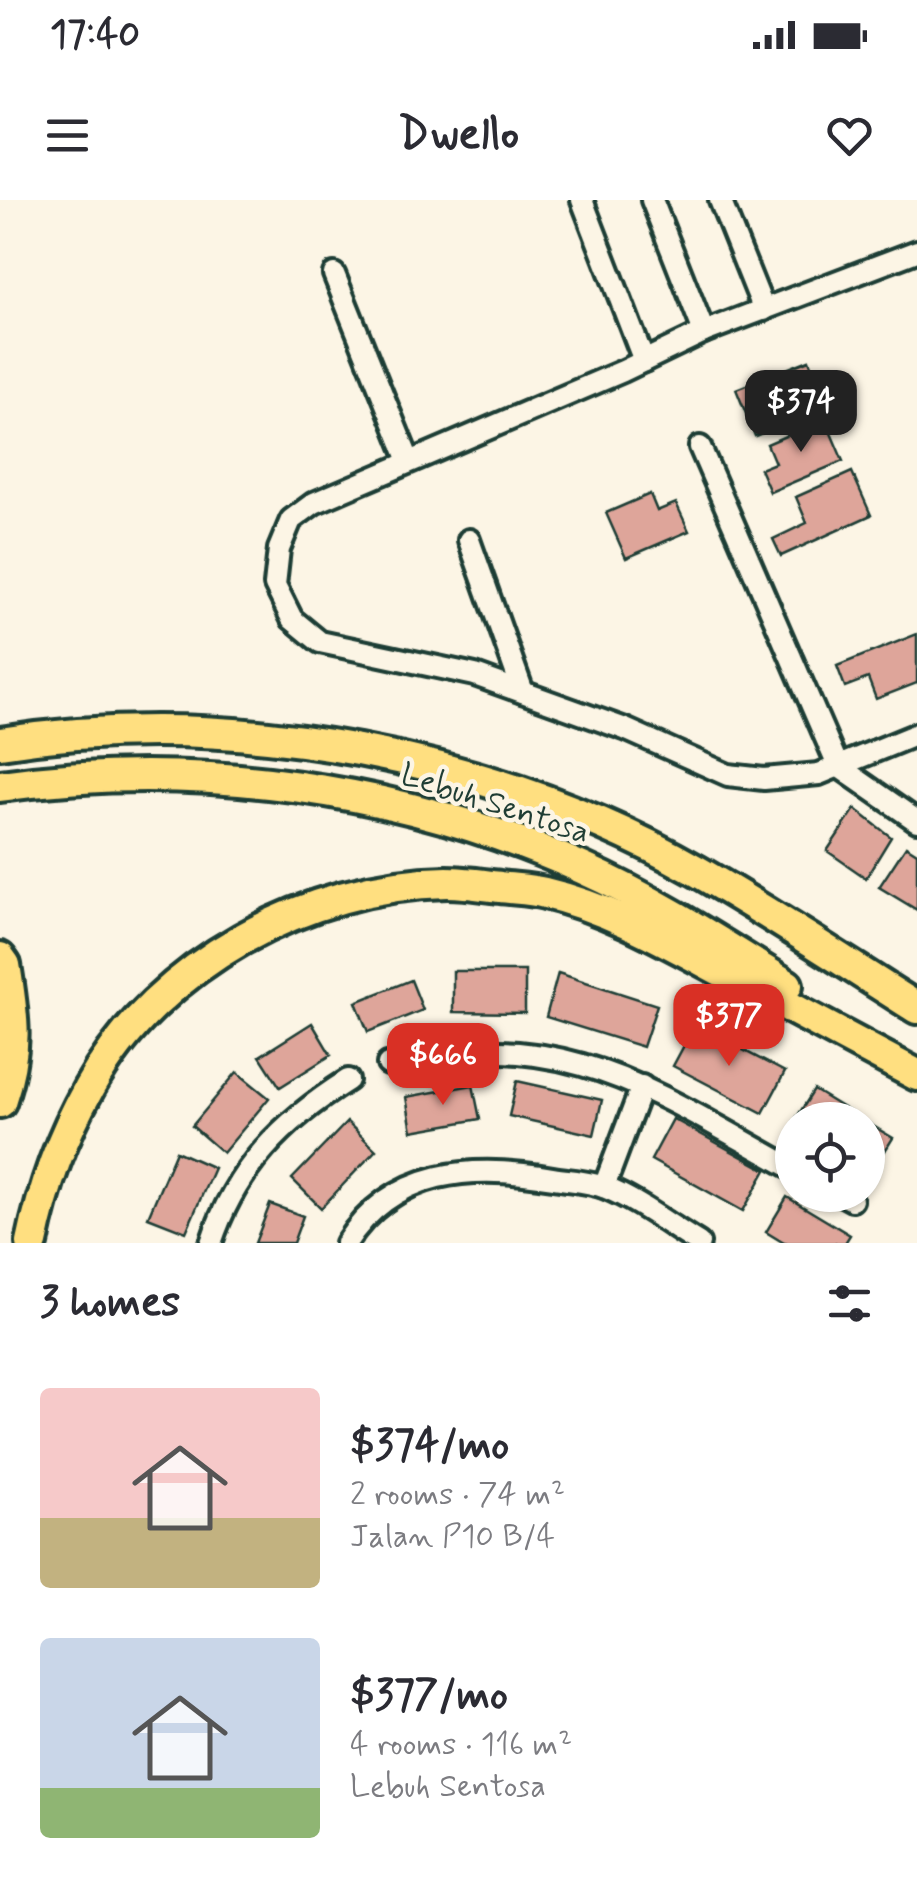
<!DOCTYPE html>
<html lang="en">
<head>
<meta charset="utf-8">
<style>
  body { margin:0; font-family:Mynerve,sans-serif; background:#f2f2f3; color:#2b2b33; height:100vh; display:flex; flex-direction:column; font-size:38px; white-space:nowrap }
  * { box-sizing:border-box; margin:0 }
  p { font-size:32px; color:#7c7c81 }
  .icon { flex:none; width:55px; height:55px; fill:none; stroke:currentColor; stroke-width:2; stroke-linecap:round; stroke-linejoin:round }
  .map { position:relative; height:1043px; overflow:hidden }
  .sheet { display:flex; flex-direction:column; background:#fff; flex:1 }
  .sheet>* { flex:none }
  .controls { position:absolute; left:775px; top:902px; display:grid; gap:20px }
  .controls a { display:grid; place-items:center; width:110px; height:110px; border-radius:50%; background:#fff; box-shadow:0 2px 8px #0004; font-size:50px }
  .price { position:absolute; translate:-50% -85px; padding:0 22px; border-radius:20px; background:#d93025; color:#fff; font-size:32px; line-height:65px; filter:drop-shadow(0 2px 5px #0008) }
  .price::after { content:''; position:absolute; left:50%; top:60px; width:30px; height:22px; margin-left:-15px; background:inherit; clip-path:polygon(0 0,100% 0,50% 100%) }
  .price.on { background:#222; color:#fff }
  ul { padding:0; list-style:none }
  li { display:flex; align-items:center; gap:30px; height:250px; padding:0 40px }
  li span { display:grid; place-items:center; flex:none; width:280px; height:200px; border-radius:10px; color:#555 }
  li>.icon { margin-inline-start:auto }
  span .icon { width:120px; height:120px; fill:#fffc; stroke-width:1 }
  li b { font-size:42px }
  h2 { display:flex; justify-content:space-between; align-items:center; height:120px; padding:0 40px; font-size:42px }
  .status { display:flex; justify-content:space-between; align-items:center; height:70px; padding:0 50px; background:#fff; direction:ltr }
  .status svg { height:28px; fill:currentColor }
  header { display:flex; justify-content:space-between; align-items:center; height:130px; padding:0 40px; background:#fff; font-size:45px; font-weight:700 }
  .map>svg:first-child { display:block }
  .building { fill:#dea59a; stroke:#1f3d34; stroke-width:2.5 }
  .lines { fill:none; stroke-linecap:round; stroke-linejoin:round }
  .street-casing { stroke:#1f3d34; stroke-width:28 }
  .primary-casing { stroke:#1f3d34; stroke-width:38 }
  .street { stroke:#fcf5e5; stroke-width:20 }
  .primary { stroke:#ffdf80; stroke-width:30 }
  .labels { text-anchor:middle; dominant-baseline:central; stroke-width:9; stroke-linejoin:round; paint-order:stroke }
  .street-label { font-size:32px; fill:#1f3d34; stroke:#fcf5e5 }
</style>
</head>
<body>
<div class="status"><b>17:40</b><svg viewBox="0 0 49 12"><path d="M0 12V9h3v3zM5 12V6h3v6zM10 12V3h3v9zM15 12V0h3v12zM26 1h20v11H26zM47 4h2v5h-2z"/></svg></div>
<header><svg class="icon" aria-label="menu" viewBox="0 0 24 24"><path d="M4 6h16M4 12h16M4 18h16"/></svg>Dwello<svg class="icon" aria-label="heart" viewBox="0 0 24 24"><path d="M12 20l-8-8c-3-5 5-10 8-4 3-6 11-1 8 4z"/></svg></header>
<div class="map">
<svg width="917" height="1043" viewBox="0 0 917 1043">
  <rect width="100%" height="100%" fill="#fcf5e5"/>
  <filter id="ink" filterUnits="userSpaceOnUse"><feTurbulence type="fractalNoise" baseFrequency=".01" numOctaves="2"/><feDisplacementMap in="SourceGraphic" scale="20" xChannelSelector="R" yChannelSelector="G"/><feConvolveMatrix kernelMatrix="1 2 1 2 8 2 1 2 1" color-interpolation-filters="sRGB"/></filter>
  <g filter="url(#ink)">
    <!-- building -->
    <g class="building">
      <polygon points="809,160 827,207 755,236 736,189"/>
      <polygon points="825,219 843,261 770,292 760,269 775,263 767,244"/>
      <polygon points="852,272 871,315 781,356 773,339 807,323 796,297"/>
      <polygon points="650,294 657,311 676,303 689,331 626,358 606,313"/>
      <polygon points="917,434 917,483 876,499 868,478 845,487 837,466"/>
      <polygon points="855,609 891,637 866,678 827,651"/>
      <polygon points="906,646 917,653 917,710 879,687"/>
      <polygon points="453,771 525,771 525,813 453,812"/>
      <polygon points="558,773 657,805 643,847 546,817"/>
      <polygon points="411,780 423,810 368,832 356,802"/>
      <polygon points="312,823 331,855 280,887 260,856"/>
      <polygon points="695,825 785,872 763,913 673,866"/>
      <polygon points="237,872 269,898 223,953 192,926"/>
      <polygon points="517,881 602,900 594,935 509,916"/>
      <polygon points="473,885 480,919 412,931 406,897"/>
      <polygon points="814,890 863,920 795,920"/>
      <polygon points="673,919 766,970 743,1011 651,960"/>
      <polygon points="347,922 376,950 321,1008 292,979"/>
      <polygon points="868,923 893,938 870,975 868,973"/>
      <polygon points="176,951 214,968 186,1032 148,1017"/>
      <polygon points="787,997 850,1035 845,1043 784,1043 766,1032"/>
      <polygon points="270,1004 303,1016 293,1043 255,1043"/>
    </g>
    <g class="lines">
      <defs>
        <g id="street">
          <polyline points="582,0 644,161"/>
          <polyline points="652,0 704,132"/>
          <polyline points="720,0 764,110"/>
          <polyline points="917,51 704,132 623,171 314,303 291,320 279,349 275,385 292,419 320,442 475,475 625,529 728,575 764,579 819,574 917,534"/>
          <polyline points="334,74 409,261"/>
          <polyline points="700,247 838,566 917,621"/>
          <polyline points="469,340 523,492"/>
          <path d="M 388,864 C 563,824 647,888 792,968"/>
          <polyline points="604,987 642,886"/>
          <polyline points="843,995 852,1000"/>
          <path d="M 211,1043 C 235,969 283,921 348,880"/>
          <path d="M 346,1043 C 394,968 473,964 553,978 C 569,981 590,981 606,988 C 638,1001 669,1025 699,1043"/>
        </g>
        <g id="primary">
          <path d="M 0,543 C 232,507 492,555 697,671 C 772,714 844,762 917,808"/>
          <path d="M 0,586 C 196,559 401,587 582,668 C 654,700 720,743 787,785"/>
          <path d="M 0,758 L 5,765 C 14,820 18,849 0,902"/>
          <path d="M 32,1043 C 43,989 62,936 89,888 C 158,764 308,684 447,682 C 464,682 483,685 500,687 C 514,689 530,689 545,693 C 609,708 666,741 724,772 C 788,806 853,841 917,875"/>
        </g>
      </defs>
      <!-- street casing -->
      <use href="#street" class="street-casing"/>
      <!-- primary casing -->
      <use href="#primary" class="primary-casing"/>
      <!-- street -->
      <use href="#street" class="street"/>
      <!-- primary -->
      <use href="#primary" class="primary"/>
    </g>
  </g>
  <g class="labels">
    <!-- street labels -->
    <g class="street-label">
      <text transform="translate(495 604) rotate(18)">Lebuh Sentosa</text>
    </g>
  </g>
</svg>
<div class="controls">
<a><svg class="icon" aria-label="locate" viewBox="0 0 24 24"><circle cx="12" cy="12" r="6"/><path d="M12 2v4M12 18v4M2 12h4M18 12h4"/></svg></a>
</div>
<b class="price on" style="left:801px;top:255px">$374</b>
<b class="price" style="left:729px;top:869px">$377</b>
<b class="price" style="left:443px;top:908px">$666</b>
</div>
<section class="sheet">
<h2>3 homes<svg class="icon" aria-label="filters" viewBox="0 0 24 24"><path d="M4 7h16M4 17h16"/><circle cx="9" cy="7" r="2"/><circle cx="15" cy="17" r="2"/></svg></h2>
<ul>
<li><span style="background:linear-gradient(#f6c9c9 65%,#c2b280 0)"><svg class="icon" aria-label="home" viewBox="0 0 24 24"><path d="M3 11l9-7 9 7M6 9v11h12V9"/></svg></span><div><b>$374/mo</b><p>2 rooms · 74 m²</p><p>Jalan P10 B/4</p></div></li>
<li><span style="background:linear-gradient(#c9d6e8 75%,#8fb573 0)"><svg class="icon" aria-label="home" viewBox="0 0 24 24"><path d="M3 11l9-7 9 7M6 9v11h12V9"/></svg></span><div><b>$377/mo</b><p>4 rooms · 116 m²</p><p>Lebuh Sentosa</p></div></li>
</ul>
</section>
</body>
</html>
